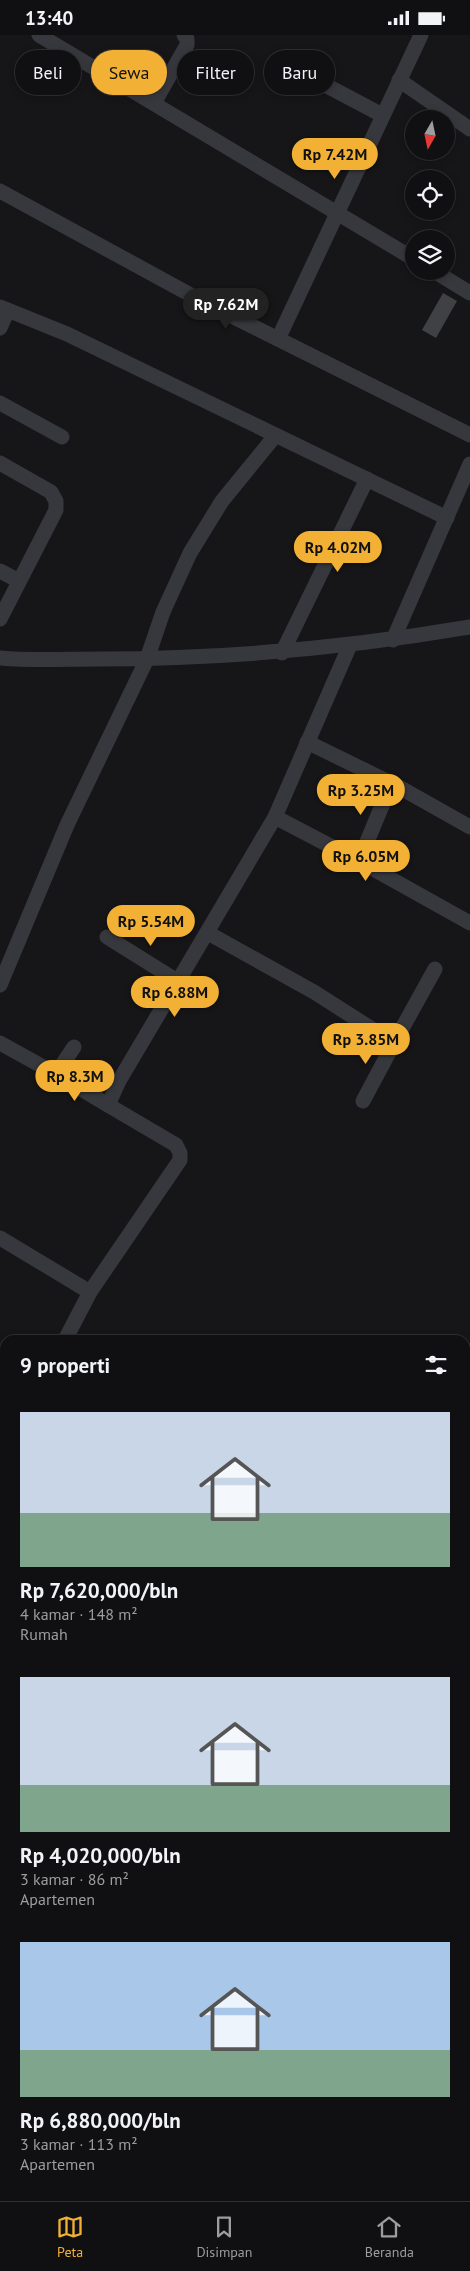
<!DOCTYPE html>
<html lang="id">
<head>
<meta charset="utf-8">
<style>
  body { margin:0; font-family:"PT Sans",sans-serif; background:#1e1e20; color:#f1f3f6; height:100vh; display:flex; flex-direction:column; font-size:19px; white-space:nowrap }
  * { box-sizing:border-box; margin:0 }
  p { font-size:16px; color:#9c9d9f }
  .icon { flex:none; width:28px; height:28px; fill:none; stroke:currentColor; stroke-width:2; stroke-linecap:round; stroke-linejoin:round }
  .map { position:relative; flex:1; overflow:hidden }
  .drawer { position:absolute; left:0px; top:1300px; width:470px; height:866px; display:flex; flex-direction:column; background:#101012; border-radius:15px 15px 0 0; box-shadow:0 2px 8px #0003,0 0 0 1px #303032 }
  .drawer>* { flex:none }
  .banner { position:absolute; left:15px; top:15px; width:440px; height:45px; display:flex; gap:10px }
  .needle { width:32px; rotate:189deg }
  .controls { position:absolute; left:405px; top:75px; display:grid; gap:10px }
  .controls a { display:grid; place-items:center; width:50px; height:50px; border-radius:50%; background:#101012; box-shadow:0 2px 8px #0003,0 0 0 1px #303032; font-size:25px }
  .price { position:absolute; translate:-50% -42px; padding:0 11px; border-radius:18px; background:#f2b134; color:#111; font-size:16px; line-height:32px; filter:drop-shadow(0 1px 2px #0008) }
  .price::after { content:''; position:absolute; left:50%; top:30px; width:15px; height:11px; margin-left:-8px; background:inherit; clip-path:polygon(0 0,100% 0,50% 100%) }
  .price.selected { background:#222; color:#fff }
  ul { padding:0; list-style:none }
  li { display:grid; align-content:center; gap:10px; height:265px; padding:0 20px }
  li span { display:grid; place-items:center; height:155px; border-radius:0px; color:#555 }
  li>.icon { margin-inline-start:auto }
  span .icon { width:90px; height:90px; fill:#fffc; stroke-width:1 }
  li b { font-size:21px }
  h2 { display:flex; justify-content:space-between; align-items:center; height:60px; padding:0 20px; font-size:21px }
  .chip { padding:0 18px; border-radius:22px; background:#101012; box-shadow:0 2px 8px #0003,0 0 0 1px #303032; font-size:18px; line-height:45px }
  .chip.selected { background:#f2b134; color:#111 }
  .status { display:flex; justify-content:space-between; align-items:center; height:35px; padding:0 25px; background:#101012; direction:ltr }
  .status svg { height:14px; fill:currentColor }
  .dock { display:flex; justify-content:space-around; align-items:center; height:70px; border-top:1px solid #303032; background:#101012; font-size:14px; color:#9c9d9f }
  .dock a { display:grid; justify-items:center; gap:2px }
  .dock .selected { color:#f2b134 }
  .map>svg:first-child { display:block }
  .building { fill:#404145 }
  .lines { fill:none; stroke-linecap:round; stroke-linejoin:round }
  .minor { stroke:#37383d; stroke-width:15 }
</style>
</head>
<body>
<div class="status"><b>13:40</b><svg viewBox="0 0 49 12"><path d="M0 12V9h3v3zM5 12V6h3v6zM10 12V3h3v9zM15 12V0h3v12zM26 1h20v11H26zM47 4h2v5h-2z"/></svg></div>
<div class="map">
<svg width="470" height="2166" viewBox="0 0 470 2166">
  <rect width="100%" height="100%" fill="#161618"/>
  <!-- building -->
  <polygon class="building" points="443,258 457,266 436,303 422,295"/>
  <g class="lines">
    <!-- minor -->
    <g class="minor">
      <polyline points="39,0 414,224"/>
      <polyline points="282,27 382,80"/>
      <polyline points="399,45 470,94"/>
      <polyline points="154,68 187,10 187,4 184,0"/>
      <polyline points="0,156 200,265 470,400"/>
      <polyline points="434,236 470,258"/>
      <polyline points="0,272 67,299 447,483"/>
      <polyline points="0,293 8,275"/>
      <polyline points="278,304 421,0"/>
      <polyline points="0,368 62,402"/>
      <polyline points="0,428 51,457 56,466 56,475 0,584"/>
      <polyline points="0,536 19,546"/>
      <polyline points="393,605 470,429"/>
      <polyline points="282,618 367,444"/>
      <path d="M 0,623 C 32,626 66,624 99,624 C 224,624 347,613 470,592"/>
      <polyline points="307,707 399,752 470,792"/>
      <polyline points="275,782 359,826 470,888"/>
      <polyline points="359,826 391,749"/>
      <polyline points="208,898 314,957 394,1008 435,934"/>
      <polyline points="107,902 179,947"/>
      <polyline points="0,950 67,790 147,624 163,577 190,518 222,466 275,401"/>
      <polyline points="0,1008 56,1039 74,1012"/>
      <polyline points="56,1039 108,1070"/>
      <polyline points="363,1066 394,1008"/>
      <polyline points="0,1203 90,1257"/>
      <polyline points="65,1305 90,1257 180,1125 180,1118 176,1110 108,1070 119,1046 275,782 350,610"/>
      <polyline points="0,1425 5,1416"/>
      <polyline points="0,1467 5,1471"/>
      <polyline points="0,1535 5,1539"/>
      <polyline points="0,1640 5,1644"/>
    </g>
  </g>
</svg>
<div class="controls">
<a><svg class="needle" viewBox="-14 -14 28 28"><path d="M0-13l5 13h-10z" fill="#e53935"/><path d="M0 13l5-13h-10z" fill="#9c9d9f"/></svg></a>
<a><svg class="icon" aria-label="locate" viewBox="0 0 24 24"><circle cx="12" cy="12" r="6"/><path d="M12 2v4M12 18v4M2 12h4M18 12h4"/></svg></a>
<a><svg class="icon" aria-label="layers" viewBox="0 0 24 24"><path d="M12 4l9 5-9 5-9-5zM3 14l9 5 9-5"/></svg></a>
</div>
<b class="price" style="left:335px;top:145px">Rp 7.42M</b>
<b class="price selected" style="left:226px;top:295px">Rp 7.62M</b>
<b class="price" style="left:338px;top:538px">Rp 4.02M</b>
<b class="price" style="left:361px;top:781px">Rp 3.25M</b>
<b class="price" style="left:366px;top:847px">Rp 6.05M</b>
<b class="price" style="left:151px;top:912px">Rp 5.54M</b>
<b class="price" style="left:175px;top:983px">Rp 6.88M</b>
<b class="price" style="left:366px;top:1030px">Rp 3.85M</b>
<b class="price" style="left:75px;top:1067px">Rp 8.3M</b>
<div class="banner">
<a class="chip">Beli</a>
<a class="chip selected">Sewa</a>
<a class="chip">Filter</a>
<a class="chip">Baru</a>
</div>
<section class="drawer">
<h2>9 properti<svg class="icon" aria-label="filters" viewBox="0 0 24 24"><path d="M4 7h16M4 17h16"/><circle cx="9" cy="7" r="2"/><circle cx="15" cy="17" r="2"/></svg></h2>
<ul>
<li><span style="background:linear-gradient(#c9d6e8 65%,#7fa58c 0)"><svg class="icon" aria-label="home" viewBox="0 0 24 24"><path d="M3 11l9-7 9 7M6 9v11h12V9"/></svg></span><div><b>Rp 7,620,000/bln</b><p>4 kamar · 148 m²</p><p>Rumah</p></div></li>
<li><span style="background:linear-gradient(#c9d6e8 70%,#7fa58c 0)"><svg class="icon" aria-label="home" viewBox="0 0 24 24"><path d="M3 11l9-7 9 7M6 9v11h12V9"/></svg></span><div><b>Rp 4,020,000/bln</b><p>3 kamar · 86 m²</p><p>Apartemen</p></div></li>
<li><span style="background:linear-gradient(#a9c7e8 70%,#7fa58c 0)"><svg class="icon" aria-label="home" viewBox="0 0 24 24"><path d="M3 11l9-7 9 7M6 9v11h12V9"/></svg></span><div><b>Rp 6,880,000/bln</b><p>3 kamar · 113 m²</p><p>Apartemen</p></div></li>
</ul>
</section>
</div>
<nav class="dock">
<a class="selected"><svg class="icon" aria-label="map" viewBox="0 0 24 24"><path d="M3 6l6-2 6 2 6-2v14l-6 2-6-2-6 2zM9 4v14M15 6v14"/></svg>Peta</a>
<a><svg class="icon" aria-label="saved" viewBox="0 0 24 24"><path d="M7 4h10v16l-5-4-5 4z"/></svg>Disimpan</a>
<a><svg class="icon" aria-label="home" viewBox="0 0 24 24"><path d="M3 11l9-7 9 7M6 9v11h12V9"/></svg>Beranda</a>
</nav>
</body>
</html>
